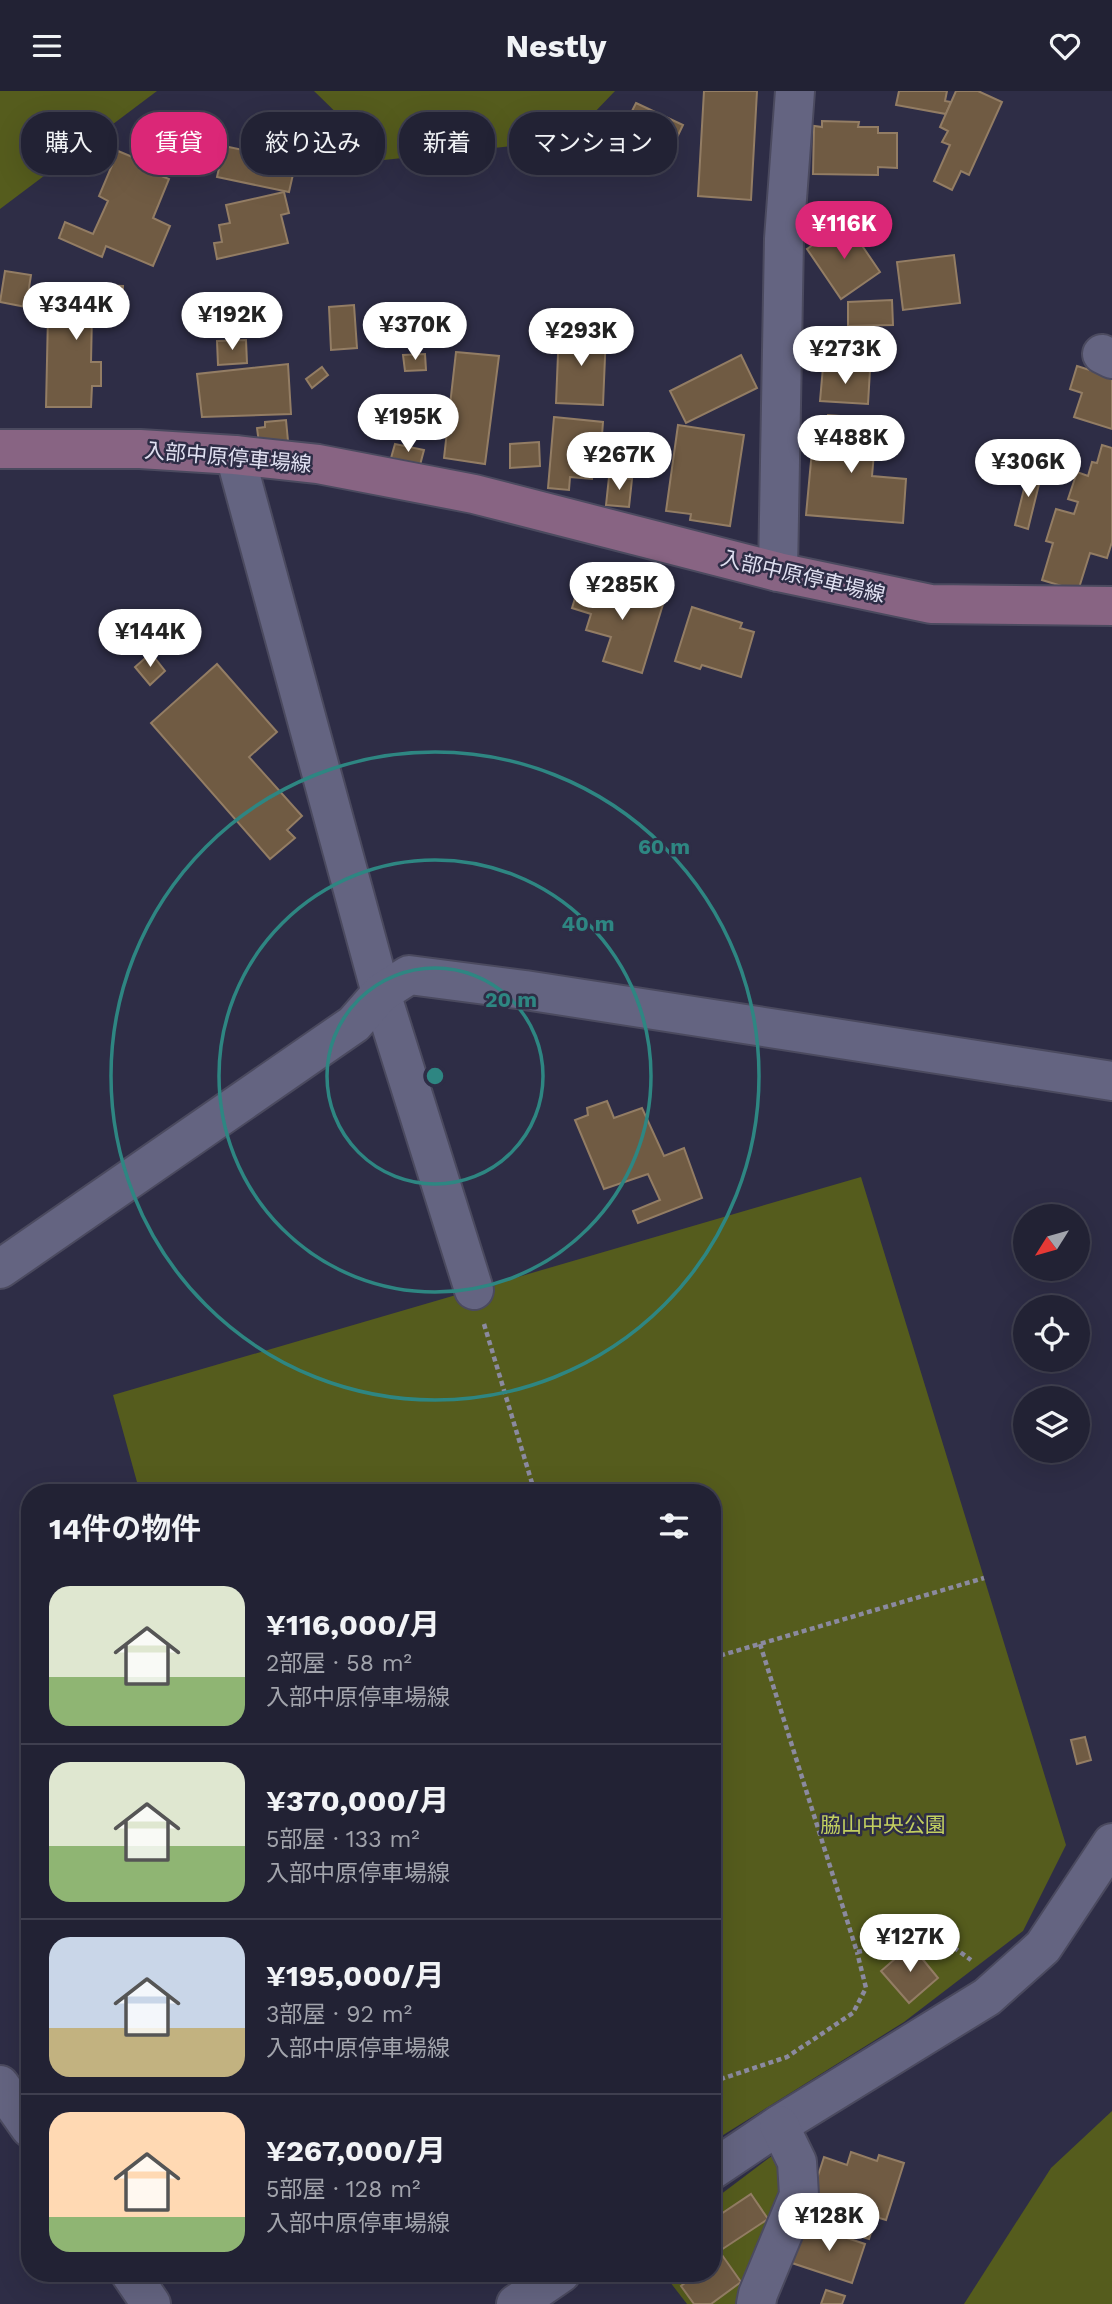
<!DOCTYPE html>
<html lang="ja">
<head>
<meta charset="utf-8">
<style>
  body { margin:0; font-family:"Work Sans","Noto Sans JP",sans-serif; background:#2a2a3c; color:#f1f3f6; height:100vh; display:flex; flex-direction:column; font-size:26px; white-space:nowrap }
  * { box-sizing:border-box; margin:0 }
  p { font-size:23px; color:#a2a4ac }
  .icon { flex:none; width:38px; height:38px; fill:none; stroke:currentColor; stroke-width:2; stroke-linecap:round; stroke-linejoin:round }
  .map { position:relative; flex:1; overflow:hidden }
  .panel { position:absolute; left:21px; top:1393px; width:700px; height:798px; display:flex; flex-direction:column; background:#222234; border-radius:28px; box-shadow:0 7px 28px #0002,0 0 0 2px #3f3f4f }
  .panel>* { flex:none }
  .hud { position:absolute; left:21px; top:21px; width:700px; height:63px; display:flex; gap:14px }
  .needle { width:46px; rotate:233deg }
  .controls { position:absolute; left:1013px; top:1113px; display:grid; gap:14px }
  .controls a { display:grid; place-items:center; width:77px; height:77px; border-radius:50%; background:#222234; box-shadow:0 7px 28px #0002,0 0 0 2px #3f3f4f; font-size:35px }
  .price { position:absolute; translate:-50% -60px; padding:0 16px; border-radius:24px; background:#fff; color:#222; font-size:23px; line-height:46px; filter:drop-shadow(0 2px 4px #0008) }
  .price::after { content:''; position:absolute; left:50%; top:42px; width:21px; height:16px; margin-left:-10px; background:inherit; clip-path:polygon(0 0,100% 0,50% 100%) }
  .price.selected { background:#db2777; color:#fff }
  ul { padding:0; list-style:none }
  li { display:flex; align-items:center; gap:21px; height:175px; padding:0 28px }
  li+li { border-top:2px solid #3f3f4f }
  li span { display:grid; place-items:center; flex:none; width:196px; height:140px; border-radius:21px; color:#555 }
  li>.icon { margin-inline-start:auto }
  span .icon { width:84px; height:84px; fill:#fffc; stroke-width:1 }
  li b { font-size:30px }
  h2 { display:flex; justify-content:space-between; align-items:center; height:84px; padding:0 28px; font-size:30px }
  .pill { padding:0 24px; border-radius:28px; background:#222234; box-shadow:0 7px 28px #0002,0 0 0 2px #3f3f4f; font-size:24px; line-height:63px }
  .pill.selected { background:#db2777; color:#fff }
  header { display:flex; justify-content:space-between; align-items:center; height:91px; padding:0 28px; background:#222234; font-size:32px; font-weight:700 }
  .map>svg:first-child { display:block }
  .green { fill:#555c1d }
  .building { fill:#705b43; stroke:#937d64; stroke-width:2 }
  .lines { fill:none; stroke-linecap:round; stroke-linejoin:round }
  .minor-casing { stroke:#4b4a5f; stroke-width:42 }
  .secondary-casing { stroke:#4b4a5f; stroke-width:42 }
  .path { stroke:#8b8a9f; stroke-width:4.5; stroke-dasharray:5 3.5; stroke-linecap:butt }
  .minor { stroke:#646481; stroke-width:38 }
  .secondary { stroke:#886483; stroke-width:38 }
  .ring { fill:none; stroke:#2e8682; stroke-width:3.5 }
  .labels { text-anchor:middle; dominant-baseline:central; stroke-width:5; stroke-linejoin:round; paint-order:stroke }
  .street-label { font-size:21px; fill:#e0e0f1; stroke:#2e2d46 }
  .park-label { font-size:21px; fill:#c2cf60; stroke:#2e2d46 }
  .centre { fill:#2e8682; stroke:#2e2d46; stroke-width:3.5 }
  .ring-label { font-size:21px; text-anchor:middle; font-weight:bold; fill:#2e8682; stroke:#2e2d46; stroke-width:5; stroke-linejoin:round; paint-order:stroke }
</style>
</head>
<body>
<header><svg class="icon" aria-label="menu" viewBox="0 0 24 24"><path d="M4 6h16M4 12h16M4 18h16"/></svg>Nestly<svg class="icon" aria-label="heart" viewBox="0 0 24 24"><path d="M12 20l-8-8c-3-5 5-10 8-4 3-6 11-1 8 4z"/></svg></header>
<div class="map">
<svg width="1112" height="2213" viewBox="0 0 1112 2213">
  <rect width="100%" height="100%" fill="#2e2d46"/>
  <!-- green -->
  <g class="green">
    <polygon points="0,0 157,0 0,118"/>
    <polygon points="314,0 615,0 568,49 375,70 354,39"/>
    <polygon points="861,1086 1066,1754 1023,1840 904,1931 712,2051 712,1402 140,1402 113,1304"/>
    <polygon points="1112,2020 1112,2213 964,2213 1051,2077"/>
    <polygon points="773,2064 782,2077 781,2107 737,2213 687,2213 663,2182 712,2182 712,2110"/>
  </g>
  <!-- building -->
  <g class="building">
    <polygon points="704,0 757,0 751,109 698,105"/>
    <polygon points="899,0 947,0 945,10 951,11 946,23 896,14"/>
    <polygon points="956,0 978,0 1002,11 969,84 961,80 952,99 934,90 950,54 942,51 948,40 940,36"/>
    <polygon points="636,12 683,34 671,59 630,40 633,33 627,30"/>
    <polygon points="625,23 629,41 574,54 570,37"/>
    <polygon points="822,30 859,31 858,36 878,36 878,42 897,42 897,77 878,76 878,84 813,83 814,35 822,36"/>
    <polygon points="224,55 296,70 289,101 217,86"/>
    <polygon points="118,60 147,72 144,78 169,88 153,127 170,135 153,175 106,155 102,166 59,147 65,131 93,143 108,110 99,105"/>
    <polygon points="284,101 289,122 281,124 288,152 217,168 214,152 222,151 219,134 230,132 226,114"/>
    <polygon points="846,131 880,181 841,208 807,158"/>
    <polygon points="954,164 960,212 903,219 897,171"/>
    <polygon points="5,180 31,184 26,216 0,211"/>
    <polygon points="55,193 123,195 122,223 92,223 91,271 101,271 101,295 92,295 91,316 46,316 48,224 55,224"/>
    <polygon points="892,209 893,234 848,235 848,211"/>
    <polygon points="354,214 357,257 331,259 329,216"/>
    <polygon points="559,239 606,242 603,314 556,312"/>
    <polygon points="246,249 247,272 218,274 217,250"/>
    <polygon points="456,261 499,265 485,373 444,367"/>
    <polygon points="425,263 426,279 405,280 403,264"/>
    <polygon points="741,264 757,297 686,332 670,300"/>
    <polygon points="288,273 291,323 202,326 197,283"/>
    <polygon points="1077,275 1112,286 1112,338 1074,326 1082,302 1070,298"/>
    <polygon points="322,276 328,284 312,297 306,288"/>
    <polygon points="823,276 870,279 868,313 820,310"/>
    <polygon points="828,324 877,328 872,385 906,388 903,432 806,424 814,338 826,339"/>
    <polygon points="554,326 603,331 600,371 594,370 592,388 570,386 569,399 548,397"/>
    <polygon points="286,329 288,350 259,352 257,337 265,336 265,331"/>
    <polygon points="678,334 744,344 730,435 690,429 691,423 666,420"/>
    <polygon points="539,351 540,375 510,377 510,353"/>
    <polygon points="395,353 424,359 420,374 391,367"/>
    <polygon points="1102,354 1112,357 1112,451 1107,467 1090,462 1078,500 1042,489 1053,452 1046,450 1056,418 1074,423 1078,411 1068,408 1077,381 1088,385 1092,371 1097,372"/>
    <polygon points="1029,378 1042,381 1028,438 1015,434"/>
    <polygon points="609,386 632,388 629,416 606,414"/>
    <polygon points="593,488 664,510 642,582 603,570 611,546 586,539 591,523 572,517 576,504 587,507"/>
    <polygon points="692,516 742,532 740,537 754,541 741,586 702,574 700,578 675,570"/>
    <polygon points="151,562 165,580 150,594 135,576"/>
    <polygon points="217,573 277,641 249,666 302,725 287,739 295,747 270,768 151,632"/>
    <polygon points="607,1010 614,1027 642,1017 664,1065 684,1057 702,1107 638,1132 633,1120 660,1109 648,1083 604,1098 575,1029 588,1024 587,1017"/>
    <polygon points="1085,1646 1091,1669 1077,1673 1071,1649"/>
    <polygon points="911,1854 938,1887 909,1912 881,1880"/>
    <polygon points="851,2061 877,2070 879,2064 904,2072 886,2129 876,2126 869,2148 804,2128 824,2066 847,2074"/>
    <polygon points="751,2103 768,2128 712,2165 712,2129"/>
    <polygon points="805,2133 865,2153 852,2192 792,2172"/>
    <polygon points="722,2164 741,2191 711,2213 694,2213 681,2195 698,2182 712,2182 712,2172"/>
    <polygon points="667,2182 687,2182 673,2191"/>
    <polygon points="826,2199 845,2205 842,2213 821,2213"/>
  </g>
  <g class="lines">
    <defs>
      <g id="minor">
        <polyline points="1102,263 1112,268"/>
        <polyline points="235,364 381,902 474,1199"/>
        <polyline points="778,481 784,148 795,0"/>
        <polyline points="0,1178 354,933 381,902 409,884 525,899 1112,990"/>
        <polyline points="0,1994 30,2037"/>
        <polyline points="712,2079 779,2034 987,1906 1043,1856 1112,1752"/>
        <polyline points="130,2182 151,2213"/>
        <polyline points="516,2213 561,2182"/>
        <polyline points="756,2213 758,2203 799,2104 797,2071 779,2034"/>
      </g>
      <polyline id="secondary" points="0,358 140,358 235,364 318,373 474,403 778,481 931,513 1112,515"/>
    </defs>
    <!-- minor casing -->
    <use href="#minor" class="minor-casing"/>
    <!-- secondary casing -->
    <use href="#secondary" class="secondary-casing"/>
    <!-- path -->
    <g class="path">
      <polyline points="484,1233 535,1402"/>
      <polyline points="760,1553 857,1861 938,1845 971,1869"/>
      <polyline points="712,1567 984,1487"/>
      <polyline points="712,1991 787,1966 853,1922 866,1897 857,1861"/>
    </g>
    <!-- minor -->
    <use href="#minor" class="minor"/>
    <!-- secondary -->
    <use href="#secondary" class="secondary"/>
  </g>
  <!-- distance rings -->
  <g class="ring">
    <circle cx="435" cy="985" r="108"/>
    <circle cx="435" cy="985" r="216"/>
    <circle cx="435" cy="985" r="324"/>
  </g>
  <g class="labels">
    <!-- street labels -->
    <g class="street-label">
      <text transform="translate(228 366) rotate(5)">入部中原停車場線</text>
      <text transform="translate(803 485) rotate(13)">入部中原停車場線</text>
    </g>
    <!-- park labels -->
    <g class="park-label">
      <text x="883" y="1733">脇山中央公園</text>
    </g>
  </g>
  <circle cx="435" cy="985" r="10" class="centre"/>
  <g class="ring-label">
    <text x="664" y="763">60 m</text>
    <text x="588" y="840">40 m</text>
    <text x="511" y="916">20 m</text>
  </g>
</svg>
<div class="controls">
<a><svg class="needle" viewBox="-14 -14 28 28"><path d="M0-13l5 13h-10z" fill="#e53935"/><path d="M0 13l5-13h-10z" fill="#a2a4ac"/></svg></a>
<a><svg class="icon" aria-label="locate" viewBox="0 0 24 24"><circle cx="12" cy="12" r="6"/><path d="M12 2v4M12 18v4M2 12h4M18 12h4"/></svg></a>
<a><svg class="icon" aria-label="layers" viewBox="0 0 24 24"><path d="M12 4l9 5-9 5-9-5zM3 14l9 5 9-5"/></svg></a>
</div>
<b class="price selected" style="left:844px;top:170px">¥116K</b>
<b class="price" style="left:76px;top:251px">¥344K</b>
<b class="price" style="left:232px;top:261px">¥192K</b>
<b class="price" style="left:415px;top:271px">¥370K</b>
<b class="price" style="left:581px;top:277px">¥293K</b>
<b class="price" style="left:845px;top:295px">¥273K</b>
<b class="price" style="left:408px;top:363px">¥195K</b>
<b class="price" style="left:851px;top:384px">¥488K</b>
<b class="price" style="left:619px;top:401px">¥267K</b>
<b class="price" style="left:1028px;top:408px">¥306K</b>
<b class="price" style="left:622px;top:531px">¥285K</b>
<b class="price" style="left:150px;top:578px">¥144K</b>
<b class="price" style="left:910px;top:1883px">¥127K</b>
<b class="price" style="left:829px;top:2162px">¥128K</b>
<div class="hud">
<a class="pill">購入</a>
<a class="pill selected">賃貸</a>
<a class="pill">絞り込み</a>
<a class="pill">新着</a>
<a class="pill">マンション</a>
</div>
<section class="panel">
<h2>14件の物件<svg class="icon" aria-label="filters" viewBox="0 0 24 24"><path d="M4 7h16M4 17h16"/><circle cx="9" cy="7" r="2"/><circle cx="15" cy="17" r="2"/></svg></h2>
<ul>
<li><span style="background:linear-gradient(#dfe7d0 65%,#8fb573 0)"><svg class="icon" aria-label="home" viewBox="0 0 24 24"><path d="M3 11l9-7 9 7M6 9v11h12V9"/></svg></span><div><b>¥116,000/月</b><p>2部屋 · 58 m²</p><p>入部中原停車場線</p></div></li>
<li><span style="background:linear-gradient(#dfe7d0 60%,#8fb573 0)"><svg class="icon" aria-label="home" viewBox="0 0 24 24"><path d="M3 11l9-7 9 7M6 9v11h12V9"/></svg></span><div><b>¥370,000/月</b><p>5部屋 · 133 m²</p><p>入部中原停車場線</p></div></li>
<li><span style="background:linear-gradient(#c9d6e8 65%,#c2b280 0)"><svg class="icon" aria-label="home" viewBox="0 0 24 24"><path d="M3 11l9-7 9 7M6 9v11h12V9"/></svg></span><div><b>¥195,000/月</b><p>3部屋 · 92 m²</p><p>入部中原停車場線</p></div></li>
<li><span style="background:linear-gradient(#ffd9b3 75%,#8fb573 0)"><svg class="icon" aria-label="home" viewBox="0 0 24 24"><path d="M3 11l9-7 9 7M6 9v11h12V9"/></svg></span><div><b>¥267,000/月</b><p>5部屋 · 128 m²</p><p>入部中原停車場線</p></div></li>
</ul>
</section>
</div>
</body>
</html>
